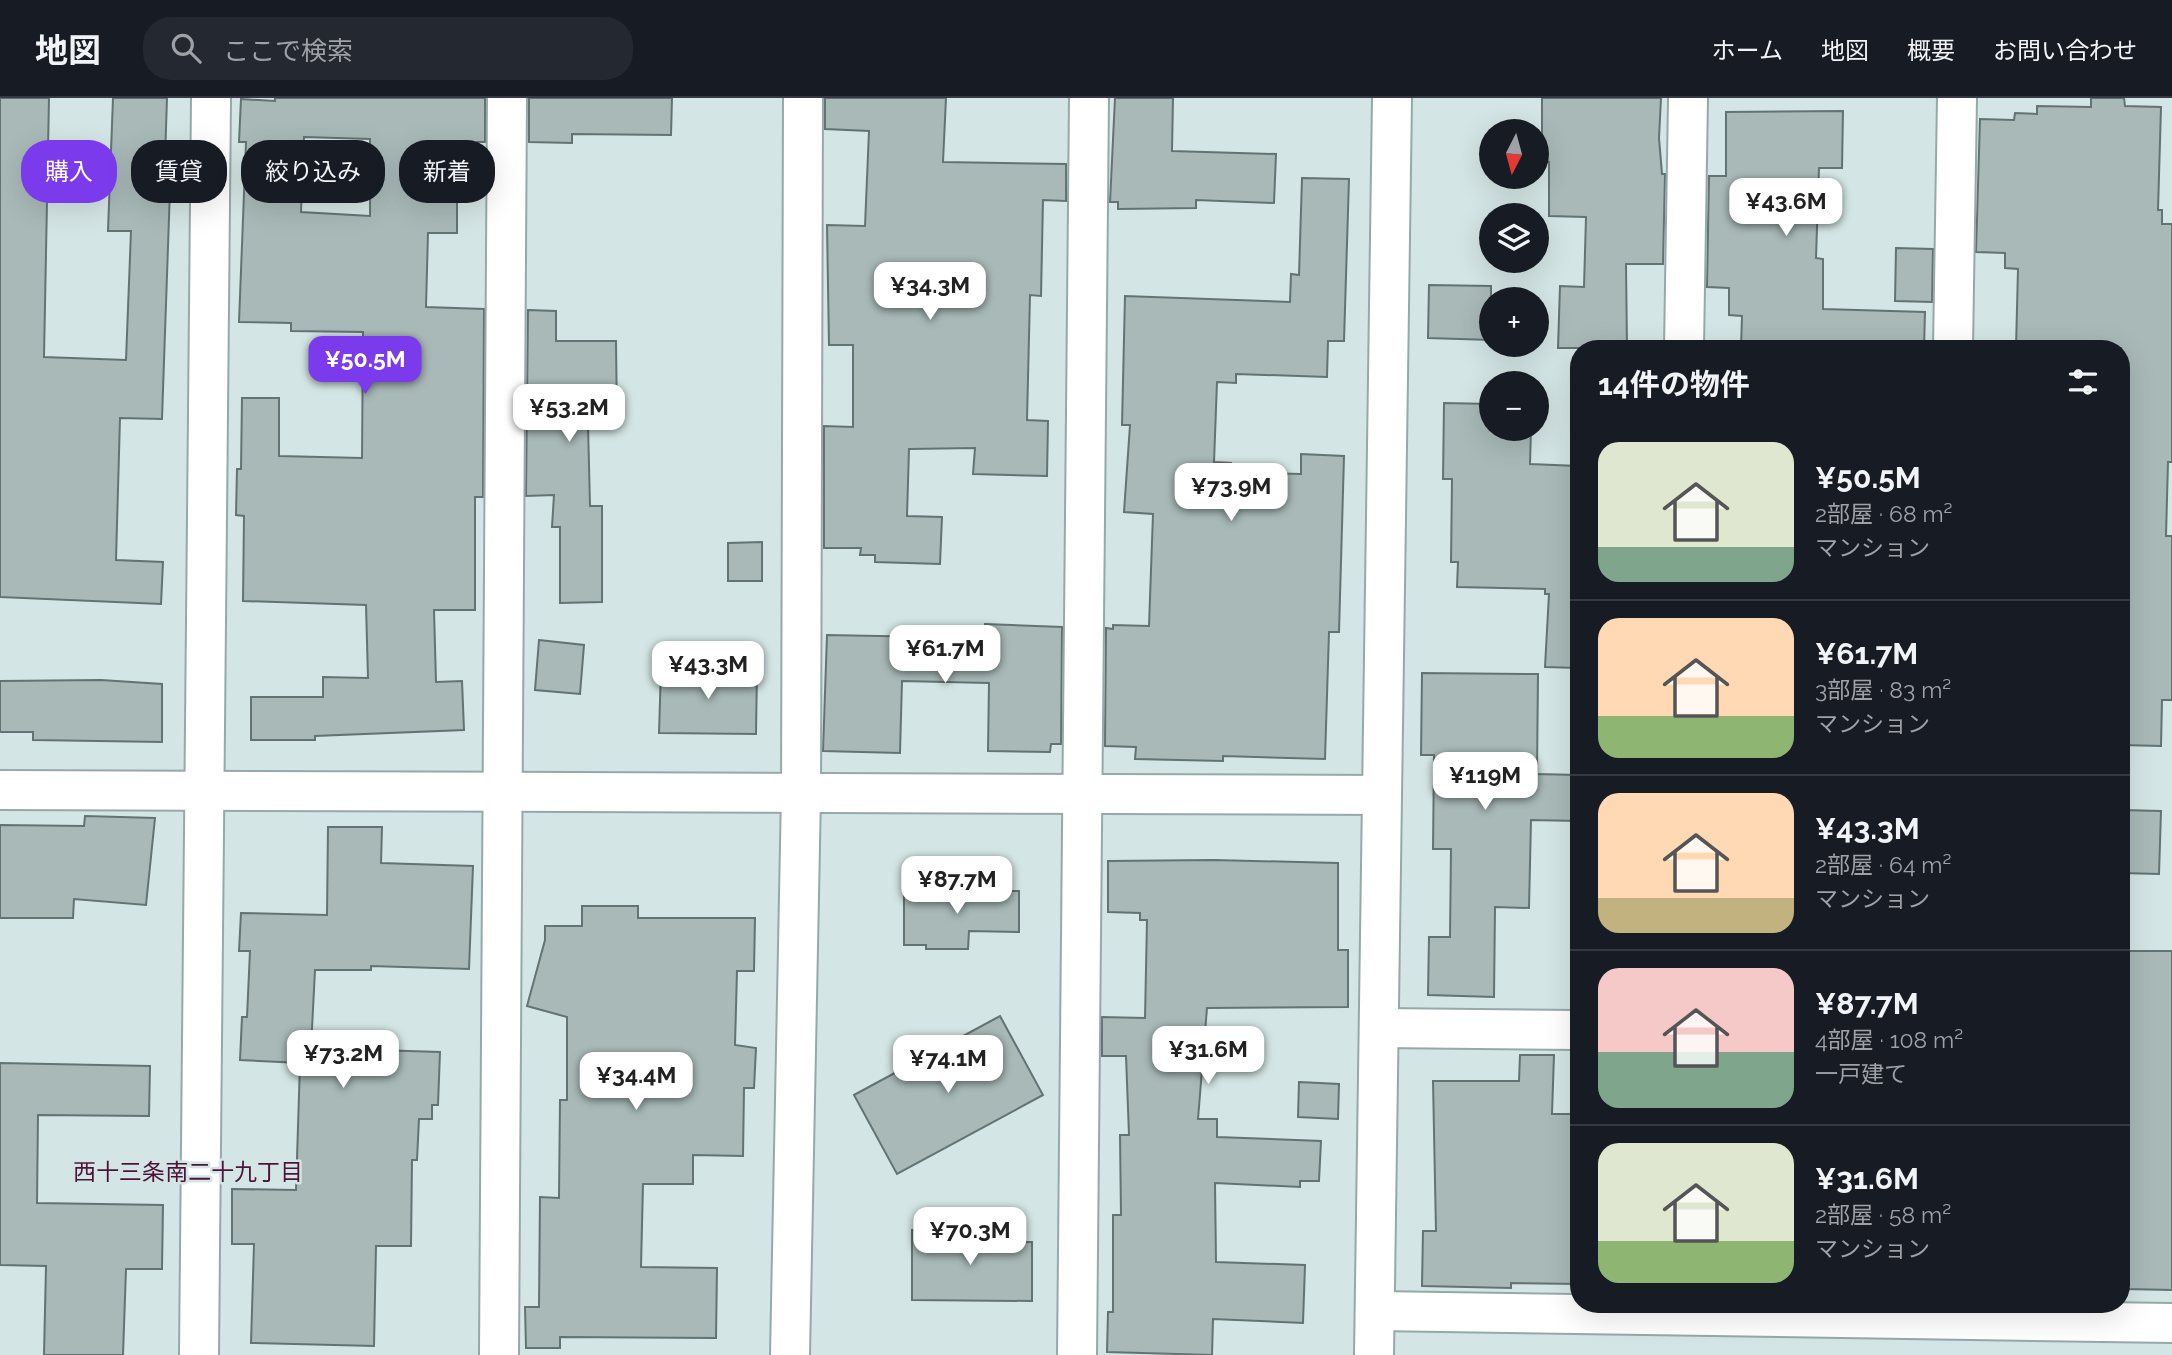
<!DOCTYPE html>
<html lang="ja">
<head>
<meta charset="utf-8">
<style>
  body { margin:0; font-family:Raleway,"Noto Sans JP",sans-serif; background:#242831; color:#f1f3f6; height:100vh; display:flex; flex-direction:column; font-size:26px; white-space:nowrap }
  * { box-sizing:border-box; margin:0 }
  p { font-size:23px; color:#9ea1a6 }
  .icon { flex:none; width:38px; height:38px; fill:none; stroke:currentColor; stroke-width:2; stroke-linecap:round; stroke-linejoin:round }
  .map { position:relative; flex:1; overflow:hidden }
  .side { position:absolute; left:1570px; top:242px; width:560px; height:973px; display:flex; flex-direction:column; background:#171b24; border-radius:28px; box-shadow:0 7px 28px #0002 }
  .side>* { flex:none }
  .banner { position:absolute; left:21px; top:42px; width:665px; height:63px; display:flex; gap:14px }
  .needle { width:46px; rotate:186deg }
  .tools { position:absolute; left:1479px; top:21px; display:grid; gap:14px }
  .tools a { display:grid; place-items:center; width:70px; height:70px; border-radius:50%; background:#171b24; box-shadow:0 7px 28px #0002; font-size:35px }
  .price { position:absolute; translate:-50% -60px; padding:0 16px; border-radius:14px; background:#fff; color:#222; font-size:23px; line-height:46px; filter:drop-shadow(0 2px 4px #0008) }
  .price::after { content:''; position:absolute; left:50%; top:42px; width:21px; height:16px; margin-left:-10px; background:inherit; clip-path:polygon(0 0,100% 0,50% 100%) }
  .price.selected { background:#7c3aed; color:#fff }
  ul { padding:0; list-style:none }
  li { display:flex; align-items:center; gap:21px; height:175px; padding:0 28px }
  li+li { border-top:2px solid #363941 }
  li span { display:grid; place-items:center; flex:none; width:196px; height:140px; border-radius:21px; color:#555 }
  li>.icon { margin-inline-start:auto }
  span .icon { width:84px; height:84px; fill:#fffc; stroke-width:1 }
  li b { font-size:30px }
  h2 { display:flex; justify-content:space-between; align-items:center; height:84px; padding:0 28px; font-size:30px }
  .pill { padding:0 24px; border-radius:28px; background:#171b24; box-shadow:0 7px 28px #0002; font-size:24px; line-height:63px }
  .pill.selected { background:#7c3aed; color:#fff }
  header { display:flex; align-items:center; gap:42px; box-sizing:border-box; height:98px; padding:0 35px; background:#171b24; border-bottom:2px solid #363941 }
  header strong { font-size:33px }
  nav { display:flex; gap:38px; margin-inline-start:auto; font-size:24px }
  .search { width:490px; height:63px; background:#242831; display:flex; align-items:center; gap:18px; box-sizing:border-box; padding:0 24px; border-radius:28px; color:#9ea1a6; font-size:26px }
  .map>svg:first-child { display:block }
  .building { fill:#a8b9b8; stroke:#637373; stroke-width:2; fill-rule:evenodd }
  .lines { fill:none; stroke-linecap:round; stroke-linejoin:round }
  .minor-casing { stroke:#97a8a8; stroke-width:42 }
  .minor { stroke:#fff; stroke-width:38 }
  .labels { text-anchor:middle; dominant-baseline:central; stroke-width:5; stroke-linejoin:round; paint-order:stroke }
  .neighbourhood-label { font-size:23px; fill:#4d1239; stroke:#d3e5e4 }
</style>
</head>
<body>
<header>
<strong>地図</strong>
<div class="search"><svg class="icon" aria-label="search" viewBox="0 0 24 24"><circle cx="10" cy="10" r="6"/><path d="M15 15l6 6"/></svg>ここで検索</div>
<nav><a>ホーム</a><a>地図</a><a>概要</a><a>お問い合わせ</a></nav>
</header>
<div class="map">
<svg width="2172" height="1257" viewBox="0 0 2172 1257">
  <rect width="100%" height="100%" fill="#d3e5e4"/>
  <!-- building -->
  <g class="building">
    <polygon points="0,0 49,0 44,259 126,262 131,133 108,133 113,0 167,0 164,91 170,91 162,321 120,320 116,462 163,464 161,506 0,499"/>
    <path d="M 275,0 L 485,0 L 485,44 L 477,44 L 476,81 L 457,81 L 457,135 L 428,135 L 426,209 L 484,211 L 483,399 L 475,399 L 475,512 L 434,512 L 436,584 L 462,583 L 464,632 L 315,638 L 315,642 L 251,642 L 251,599 L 323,599 L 323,579 L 368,580 L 366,507 L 243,503 L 244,418 L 236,417 L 237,371 L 241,371 L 242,300 L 279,300 L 279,358 L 362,360 L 363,234 L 291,233 L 291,225 L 239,224 L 246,44 L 239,44 L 241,1 L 275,3 ZM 304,39 L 370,41 L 370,118 L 301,114 Z"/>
    <polygon points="529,0 672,0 671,37 572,36 572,45 529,44"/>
    <polygon points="825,0 946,0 943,64 1066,66 1066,103 1043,102 1041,198 1030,197 1027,322 1048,323 1047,378 973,376 975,350 909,351 907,418 942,419 940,466 875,464 875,457 860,457 861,450 824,450 824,328 853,329 853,247 829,247 827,127 865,128 869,33 825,31"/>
    <polygon points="1115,0 1173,0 1172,53 1276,56 1274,105 1196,102 1196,110 1118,111 1118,104 1110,104"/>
    <polygon points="1542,0 1661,0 1659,40 1662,76 1665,76 1663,166 1626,166 1627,250 1558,250 1560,188 1584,189 1586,119 1549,118 1549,64 1542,64"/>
    <polygon points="2091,0 2124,0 2125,8 2161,9 2158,112 2162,112 2162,126 2172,126 2172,364 2168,364 2166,438 2172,438 2172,602 2162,602 2161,648 2121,647 2121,250 2016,250 2018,171 2005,170 2005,155 1976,154 1980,21 2014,22 2015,15 2037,16 2037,8 2091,9"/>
    <polygon points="1843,13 1842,70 1819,70 1816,160 1823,161 1823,211 1925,214 1924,250 1741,250 1742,218 1729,217 1729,190 1707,189 1709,78 1726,78 1726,14"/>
    <polygon points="1302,80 1349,81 1344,243 1328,243 1327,279 1236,276 1236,285 1217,284 1214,364 1231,365 1230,374 1301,376 1301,356 1344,358 1339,534 1329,534 1325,661 1223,658 1223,663 1135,661 1136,649 1105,648 1106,530 1113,531 1113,527 1149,528 1153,416 1124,414 1130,327 1122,327 1125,198 1290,204 1291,176 1299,177"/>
    <polygon points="1896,150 1933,151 1932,204 1895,203"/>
    <polygon points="1429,187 1491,188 1491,242 1428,240"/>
    <polygon points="528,212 556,213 556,243 616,243 617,325 588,326 590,408 602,408 602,504 560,505 560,429 552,429 554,397 526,398"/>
    <polygon points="1444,305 1491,306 1491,331 1531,331 1530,366 1578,368 1578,570 1545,569 1549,496 1545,496 1545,491 1457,489 1458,464 1451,464 1452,381 1443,381"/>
    <polygon points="762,444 762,483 728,483 728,445"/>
    <polygon points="985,526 1062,529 1061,646 1051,646 1050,654 988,653 989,585 902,583 900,655 823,653 827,537 984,540"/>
    <polygon points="539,542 584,547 580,596 535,592"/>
    <polygon points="661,570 757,571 756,636 659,635"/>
    <polygon points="1422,575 1538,576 1537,676 1578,677 1578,723 1531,722 1529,810 1495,809 1494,899 1428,897 1429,839 1450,839 1451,751 1433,751 1434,657 1421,657"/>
    <polygon points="101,582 162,586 162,644 33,642 33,634 0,634 0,583"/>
    <polygon points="2121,712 2161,713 2159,776 2121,775"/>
    <polygon points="85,718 155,720 146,807 74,801 73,820 0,820 0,727 84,728"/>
    <polygon points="328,729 382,729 381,765 473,768 469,871 371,868 371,872 315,872 311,950 440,954 438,1007 432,1007 432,1021 419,1021 417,1062 412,1062 411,1148 376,1148 374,1248 251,1245 254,1146 232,1146 232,1091 296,1092 300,965 240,962 242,919 247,919 250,853 239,853 241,815 327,817"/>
    <polygon points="1214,762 1338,765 1338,852 1348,852 1348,909 1207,910 1198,1021 1217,1021 1217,1039 1321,1043 1319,1083 1300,1083 1300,1089 1215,1085 1216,1164 1305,1167 1303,1225 1213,1221 1212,1257 1107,1254 1108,1214 1113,1214 1113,1117 1121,1117 1120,1037 1129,1037 1126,958 1102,958 1102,919 1145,920 1147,822 1140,822 1140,815 1108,814 1108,763"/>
    <polygon points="904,793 1019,793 1019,834 969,833 968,851 926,851 926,847 904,847"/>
    <polygon points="582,808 638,808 638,820 755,820 754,873 737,873 735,947 756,950 754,990 744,990 743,1058 693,1057 693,1086 643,1086 641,1169 717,1170 716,1240 560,1239 560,1250 526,1250 525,1209 539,1209 540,1099 559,1100 560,1002 567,1002 567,919 527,908 545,842 545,828 582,828"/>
    <polygon points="2121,853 2172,853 2172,1192 2125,1191 2128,1001 2121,1000"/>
    <polygon points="1000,918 1043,997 897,1076 854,997"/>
    <polygon points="1520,957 1554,957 1552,1016 1578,1016 1578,1186 1511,1185 1511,1190 1422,1188 1423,1133 1436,1133 1433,983 1519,983"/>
    <polygon points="0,965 150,968 149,1018 38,1017 37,1105 163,1107 162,1171 126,1171 123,1257 44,1257 46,1168 0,1167"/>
    <polygon points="1299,984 1339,986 1338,1021 1298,1019"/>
    <polygon points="912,1132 996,1132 996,1144 1032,1144 1032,1203 912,1202"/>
  </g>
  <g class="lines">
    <defs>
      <g id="minor">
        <polyline points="1684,250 1688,0"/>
        <polyline points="1953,250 1957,0"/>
        <polyline points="0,692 1381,697"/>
        <polyline points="1381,930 1578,932"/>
        <polyline points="1375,1213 2172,1225"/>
        <polyline points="199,1257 211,0"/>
        <polyline points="499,1257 507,0"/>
        <polyline points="790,1257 801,696 803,0"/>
        <polyline points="1077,1257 1089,0"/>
        <polyline points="1374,1257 1392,0"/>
      </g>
    </defs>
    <!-- minor casing -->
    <use href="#minor" class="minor-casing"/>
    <!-- minor -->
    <use href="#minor" class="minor"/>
  </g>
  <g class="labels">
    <!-- neighbourhood labels -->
    <g class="neighbourhood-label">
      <text x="188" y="1073">西十三条南二十九丁目</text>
    </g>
  </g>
</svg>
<div class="tools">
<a><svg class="needle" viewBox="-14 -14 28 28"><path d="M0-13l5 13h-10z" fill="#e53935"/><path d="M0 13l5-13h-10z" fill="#9ea1a6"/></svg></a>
<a><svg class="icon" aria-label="layers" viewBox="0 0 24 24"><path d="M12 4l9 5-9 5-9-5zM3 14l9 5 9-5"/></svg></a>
<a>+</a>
<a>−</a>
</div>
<b class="price" style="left:1786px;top:140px">¥43.6M</b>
<b class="price" style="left:930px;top:224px">¥34.3M</b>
<b class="price selected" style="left:365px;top:298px">¥50.5M</b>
<b class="price" style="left:569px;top:346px">¥53.2M</b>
<b class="price" style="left:1231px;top:425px">¥73.9M</b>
<b class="price" style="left:945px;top:587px">¥61.7M</b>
<b class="price" style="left:708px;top:603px">¥43.3M</b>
<b class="price" style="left:1485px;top:714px">¥119M</b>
<b class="price" style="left:957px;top:818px">¥87.7M</b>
<b class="price" style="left:1208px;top:988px">¥31.6M</b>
<b class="price" style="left:343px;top:992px">¥73.2M</b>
<b class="price" style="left:948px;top:997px">¥74.1M</b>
<b class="price" style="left:636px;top:1014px">¥34.4M</b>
<b class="price" style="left:970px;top:1169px">¥70.3M</b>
<div class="banner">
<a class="pill selected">購入</a>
<a class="pill">賃貸</a>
<a class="pill">絞り込み</a>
<a class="pill">新着</a>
</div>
<section class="side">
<h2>14件の物件<svg class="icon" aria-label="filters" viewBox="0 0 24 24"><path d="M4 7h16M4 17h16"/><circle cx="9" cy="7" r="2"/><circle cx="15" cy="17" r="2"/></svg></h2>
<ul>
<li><span style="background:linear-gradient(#dfe7d0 75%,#7fa58c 0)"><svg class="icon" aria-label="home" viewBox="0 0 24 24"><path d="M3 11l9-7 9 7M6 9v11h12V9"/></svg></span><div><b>¥50.5M</b><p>2部屋 · 68 m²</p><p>マンション</p></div></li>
<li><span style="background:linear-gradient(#ffd9b3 70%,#8fb573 0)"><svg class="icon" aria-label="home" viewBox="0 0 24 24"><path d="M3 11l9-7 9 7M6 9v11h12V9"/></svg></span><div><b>¥61.7M</b><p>3部屋 · 83 m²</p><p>マンション</p></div></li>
<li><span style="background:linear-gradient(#ffd9b3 75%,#c2b280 0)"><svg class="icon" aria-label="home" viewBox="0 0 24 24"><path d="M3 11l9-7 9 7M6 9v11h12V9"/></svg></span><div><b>¥43.3M</b><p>2部屋 · 64 m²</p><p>マンション</p></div></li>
<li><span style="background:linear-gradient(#f6c9c9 60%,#7fa58c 0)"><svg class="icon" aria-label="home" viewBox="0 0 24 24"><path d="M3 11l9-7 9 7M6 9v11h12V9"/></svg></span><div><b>¥87.7M</b><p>4部屋 · 108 m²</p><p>一戸建て</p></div></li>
<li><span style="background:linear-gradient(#dfe7d0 70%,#8fb573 0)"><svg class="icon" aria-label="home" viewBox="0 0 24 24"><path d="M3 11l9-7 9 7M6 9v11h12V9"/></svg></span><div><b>¥31.6M</b><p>2部屋 · 58 m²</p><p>マンション</p></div></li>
</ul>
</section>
</div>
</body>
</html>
